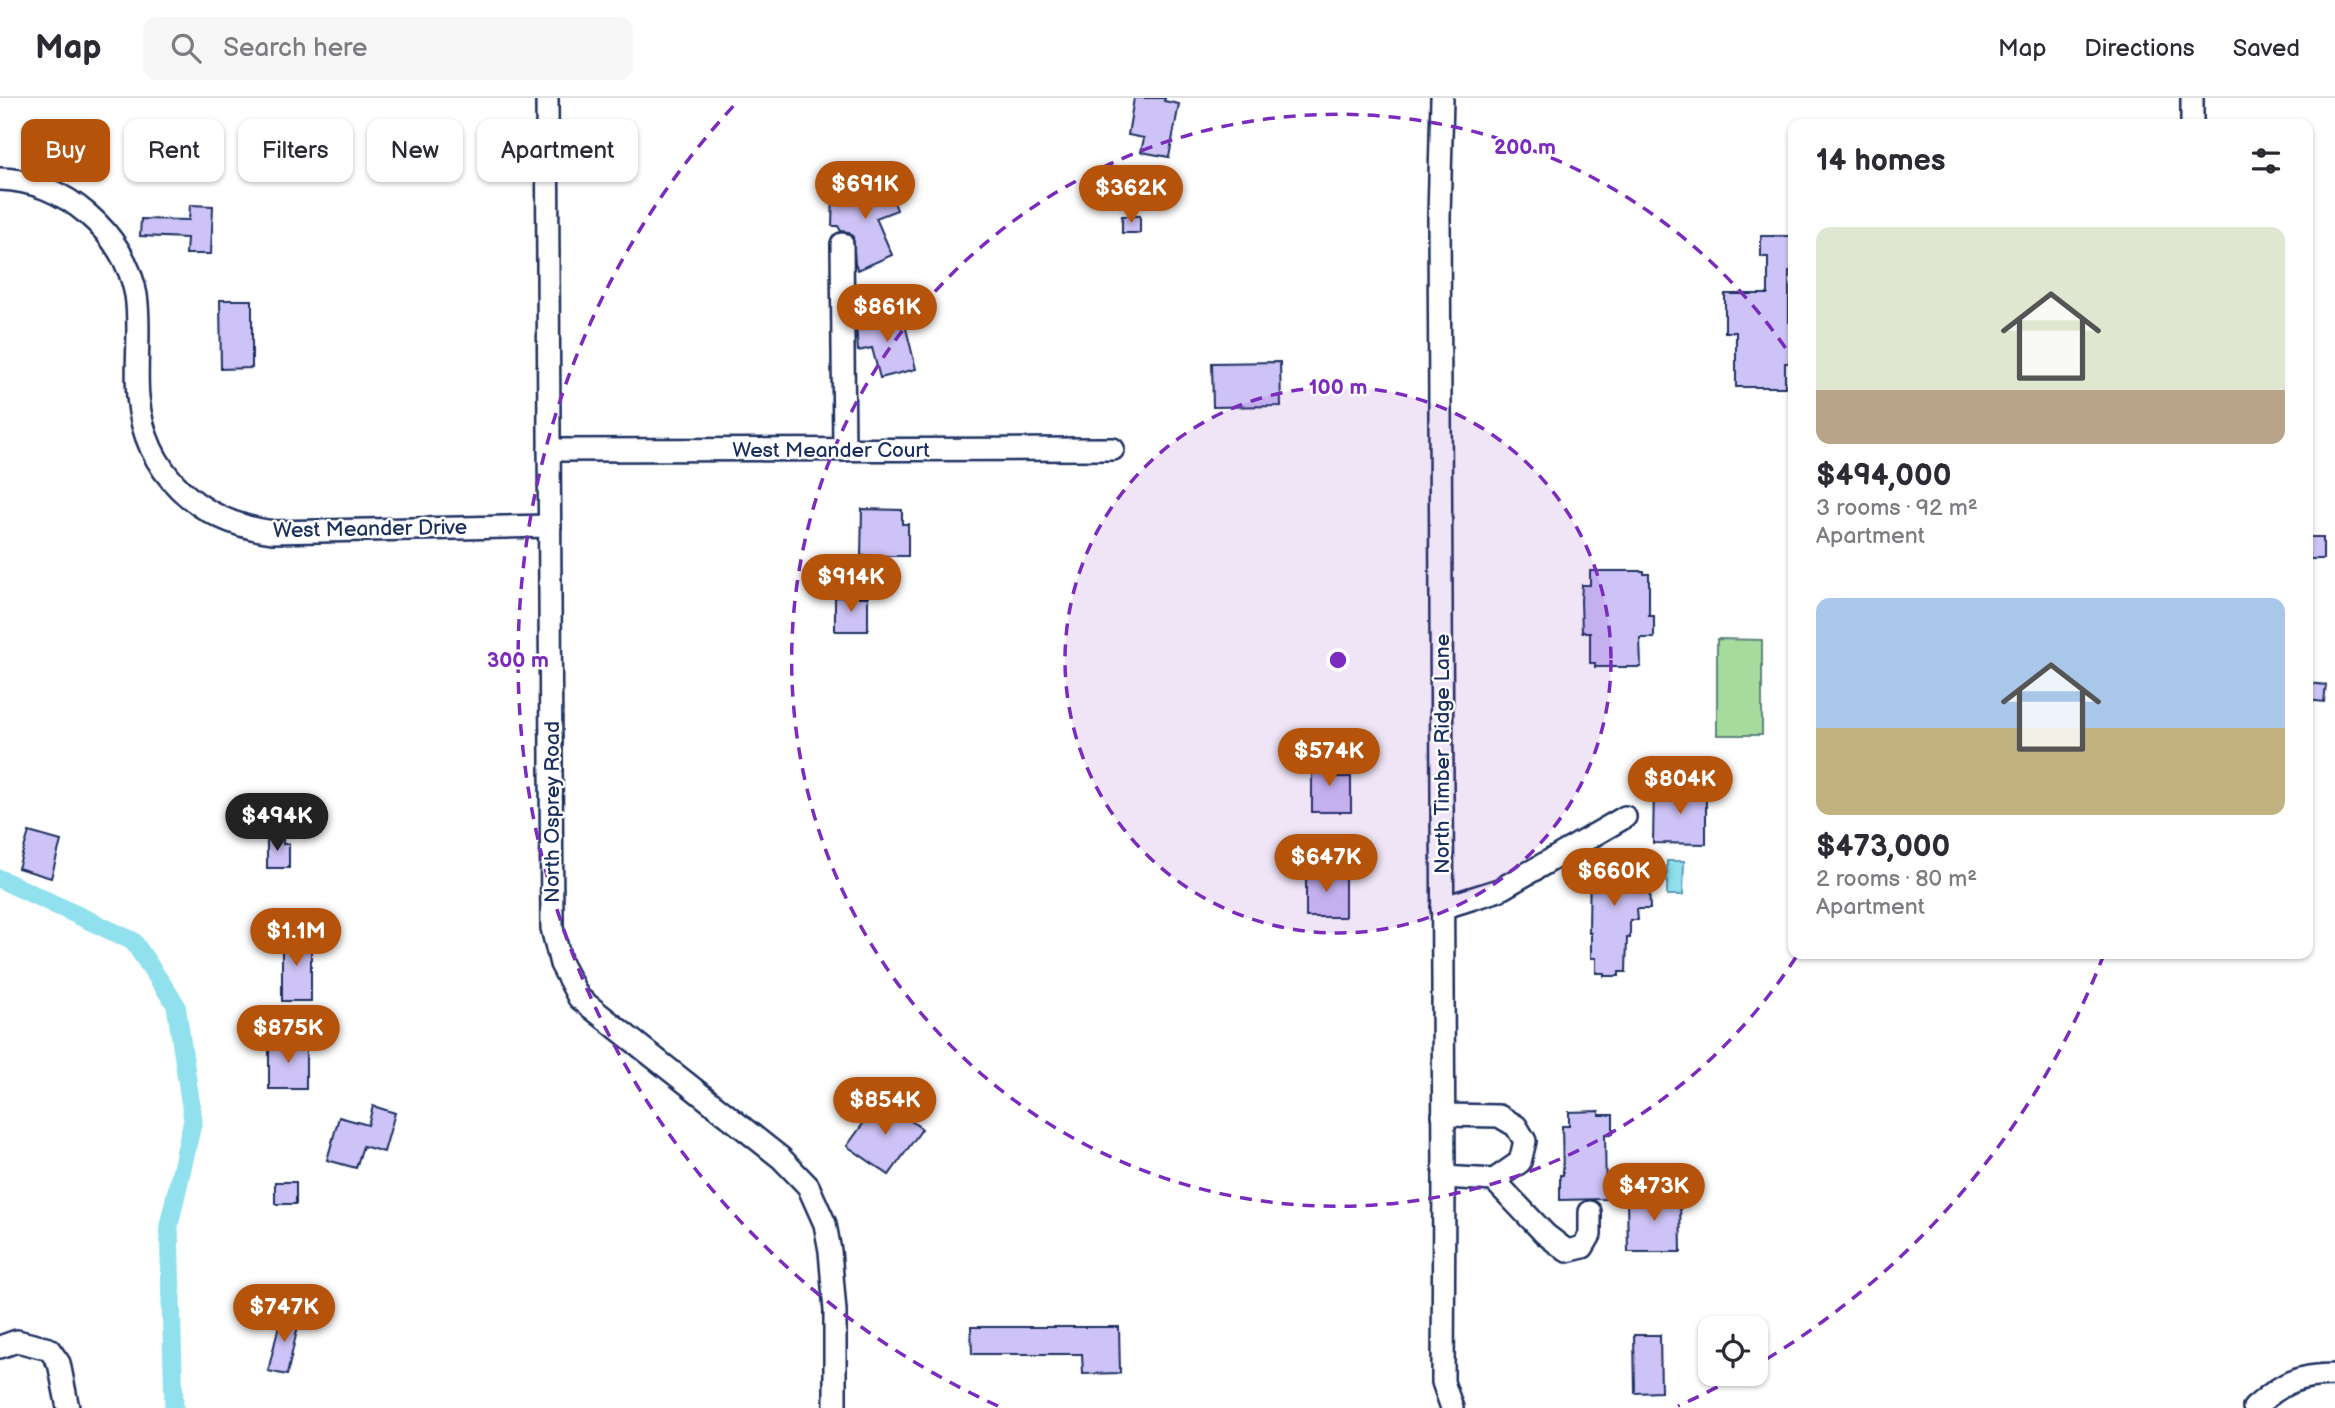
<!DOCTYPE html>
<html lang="en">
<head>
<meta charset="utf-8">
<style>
  body { margin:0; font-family:"Balsamiq Sans",sans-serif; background:#f7f7f7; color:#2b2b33; height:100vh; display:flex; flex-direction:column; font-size:26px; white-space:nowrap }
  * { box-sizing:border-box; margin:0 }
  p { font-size:23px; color:#7c7c81 }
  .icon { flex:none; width:38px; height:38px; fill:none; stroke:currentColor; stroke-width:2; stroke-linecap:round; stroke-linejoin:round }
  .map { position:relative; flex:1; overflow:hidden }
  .sheet { position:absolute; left:1788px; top:21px; width:525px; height:840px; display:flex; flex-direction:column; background:#fff; border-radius:14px; box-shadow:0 2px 5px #0004 }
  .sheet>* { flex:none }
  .hud { position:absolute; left:21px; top:21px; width:665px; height:63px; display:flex; gap:14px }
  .fabs { position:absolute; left:1698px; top:1218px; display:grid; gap:14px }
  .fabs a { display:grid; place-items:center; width:70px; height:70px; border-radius:14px; background:#fff; box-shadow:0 2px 5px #0004; font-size:35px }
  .price { position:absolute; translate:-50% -60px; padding:0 16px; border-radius:24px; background:#b45309; color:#fff; font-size:23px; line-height:46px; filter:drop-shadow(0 2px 4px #0008) }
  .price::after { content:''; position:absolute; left:50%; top:42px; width:21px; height:16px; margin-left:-10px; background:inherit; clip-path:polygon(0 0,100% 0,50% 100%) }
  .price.on { background:#222; color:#fff }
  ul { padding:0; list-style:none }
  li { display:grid; align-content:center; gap:14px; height:371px; padding:0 28px }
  li span { display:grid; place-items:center; height:217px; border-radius:14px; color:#555 }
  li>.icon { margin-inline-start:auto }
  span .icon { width:126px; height:126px; fill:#fffc; stroke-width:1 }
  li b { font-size:30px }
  h2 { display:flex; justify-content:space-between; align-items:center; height:84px; padding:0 28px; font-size:30px }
  .tag { padding:0 24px; border-radius:14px; background:#fff; box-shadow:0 2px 5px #0004; font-size:24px; line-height:63px }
  .tag.on { background:#b45309; color:#fff }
  header { display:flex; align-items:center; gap:42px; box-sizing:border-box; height:98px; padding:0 35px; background:#fff; border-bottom:2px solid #e1e1e2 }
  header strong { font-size:33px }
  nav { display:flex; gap:38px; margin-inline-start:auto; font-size:24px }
  .search { width:490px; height:63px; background:#f7f7f7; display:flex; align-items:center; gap:18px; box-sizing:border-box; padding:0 24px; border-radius:14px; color:#7c7c81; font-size:26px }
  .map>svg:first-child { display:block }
  .green { fill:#a6db9d; stroke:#60857e; stroke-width:2 }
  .water { fill:#90e0ed; stroke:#6199b4; stroke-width:2 }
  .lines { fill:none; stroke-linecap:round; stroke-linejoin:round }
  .canal { stroke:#90e0ed; stroke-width:19 }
  .building { fill:#cec3f6; stroke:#1b2f5e; stroke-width:2 }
  .minor-casing { stroke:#1b2f5e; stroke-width:26 }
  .minor { stroke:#fff; stroke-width:21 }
  .ring { fill:none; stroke:#7b2cbf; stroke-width:3.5; stroke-dasharray:12 9 }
  .labels { text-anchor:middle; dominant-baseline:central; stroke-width:5; stroke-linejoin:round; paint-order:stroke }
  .street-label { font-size:21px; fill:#1b2f5e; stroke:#fff }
  .centre { fill:#7b2cbf; stroke:#fff; stroke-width:3.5 }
  .ring-label { font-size:21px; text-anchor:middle; font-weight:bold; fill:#7b2cbf; stroke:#fff; stroke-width:5; stroke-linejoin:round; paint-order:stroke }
</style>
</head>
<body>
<header>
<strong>Map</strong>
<div class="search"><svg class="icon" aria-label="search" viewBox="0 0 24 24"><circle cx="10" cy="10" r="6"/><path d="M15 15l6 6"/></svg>Search here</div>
<nav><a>Map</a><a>Directions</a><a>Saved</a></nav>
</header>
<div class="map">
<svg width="2335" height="1310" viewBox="0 0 2335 1310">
  <rect width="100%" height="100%" fill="#fff"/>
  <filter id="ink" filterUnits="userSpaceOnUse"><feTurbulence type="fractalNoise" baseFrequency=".0143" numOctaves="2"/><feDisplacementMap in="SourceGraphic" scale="14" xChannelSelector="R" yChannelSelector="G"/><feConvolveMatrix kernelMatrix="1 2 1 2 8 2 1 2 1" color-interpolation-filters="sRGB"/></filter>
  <g filter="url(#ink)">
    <!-- green -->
    <polygon class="green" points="1717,541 1762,542 1762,637 1717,637"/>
    <!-- water -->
    <polygon class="water" points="1667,763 1684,763 1683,797 1667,797"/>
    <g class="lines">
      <!-- canal -->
      <polyline class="canal" points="0,781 133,843 176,907 193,1022 169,1127 174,1310"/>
    </g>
    <!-- building -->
    <g class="building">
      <polygon points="1134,0 1165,0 1164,3 1179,6 1169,59 1141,54 1144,40 1128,37"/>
      <polygon points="885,81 897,112 876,120 892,157 858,172 855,166 853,139 848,134 841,133 838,128 832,128 833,94 869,94 866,88"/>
      <polygon points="190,107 213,108 211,156 186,156 187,140 140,138 141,121 189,122"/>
      <rect x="1122" y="118" width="18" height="17"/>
      <polygon points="1761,138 1794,138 1794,173 1789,173 1789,224 1793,224 1793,265 1785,265 1785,289 1736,289 1736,234 1725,234 1725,196 1768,196 1768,159 1761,159"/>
      <polygon points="220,202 252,202 252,270 221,271"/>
      <polygon points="902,214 916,271 880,280 872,250 858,253 856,226"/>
      <polygon points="1280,264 1281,308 1213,309 1212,265"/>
      <polygon points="862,411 902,412 902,426 908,426 908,458 861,458"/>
      <rect x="2308" y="439" width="15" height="22"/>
      <polygon points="1590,473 1644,473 1644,476 1649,476 1649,518 1654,518 1654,540 1640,540 1641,569 1595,569 1595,565 1590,565 1590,534 1582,534 1581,503 1582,487 1590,487"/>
      <rect x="835" y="499" width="33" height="34"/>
      <polygon points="2308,585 2326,587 2324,604 2308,602"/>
      <polygon points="1312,659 1335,659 1335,679 1351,679 1351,714 1312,714"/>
      <polygon points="1654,689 1706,690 1706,746 1653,745"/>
      <polygon points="29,734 61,743 51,780 18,770"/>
      <polygon points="267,738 283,738 283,746 289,746 289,770 267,770"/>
      <polygon points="1638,754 1638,784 1649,784 1650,811 1637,811 1638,822 1630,822 1630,840 1627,840 1626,874 1619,874 1619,878 1604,878 1604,875 1596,875 1596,860 1591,860 1591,835 1589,835 1590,756"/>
      <rect x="1306" y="773" width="39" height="46"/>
      <rect x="282" y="837" width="29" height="66"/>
      <rect x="269" y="943" width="37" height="48"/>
      <polygon points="881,1001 922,1031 889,1077 847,1048"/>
      <polygon points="373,1008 395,1015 384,1054 363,1048 356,1070 327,1062 339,1019 368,1027"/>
      <polygon points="1599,1013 1599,1017 1613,1017 1613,1036 1605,1036 1606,1101 1560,1102 1560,1077 1563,1077 1562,1028 1569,1028 1569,1014"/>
      <rect x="275" y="1084" width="21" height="22"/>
      <polygon points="1642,1089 1665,1089 1665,1101 1680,1101 1681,1154 1628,1154 1627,1102 1642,1102"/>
      <polygon points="282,1215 300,1219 287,1277 268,1273"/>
      <polygon points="971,1229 1119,1229 1120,1275 1083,1276 1082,1256 972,1256"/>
      <polygon points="1634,1237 1660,1237 1661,1294 1635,1295"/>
    </g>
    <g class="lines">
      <defs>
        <g id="minor">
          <polyline points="547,0 552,830 561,866 579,900 781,1060 808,1088 825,1126 830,1153 835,1213 835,1310"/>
          <polyline points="1442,0 1439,119 1444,1079 1443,1284 1452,1310"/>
          <polyline points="2192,26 2192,0"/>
          <path d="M 0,81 C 63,82 125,135 136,197 C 141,228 135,267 138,299 C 145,376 199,424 273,434 L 550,428"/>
          <polyline points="842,146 844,352"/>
          <polyline points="549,352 1113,351"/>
          <polyline points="1442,810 1499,792 1625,719"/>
          <polyline points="1443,1017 1499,1018 1516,1028 1525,1043 1520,1064 1494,1082"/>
          <polyline points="1444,1079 1494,1082 1545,1136 1567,1153 1583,1149 1590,1137 1590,1114"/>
          <polyline points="0,1249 17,1243 49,1251 59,1265 68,1310"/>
          <path d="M 2254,1310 C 2282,1285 2297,1277 2335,1277"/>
        </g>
      </defs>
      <!-- minor casing -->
      <use href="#minor" class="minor-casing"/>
      <!-- minor -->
      <use href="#minor" class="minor"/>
    </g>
  </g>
  <!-- distance rings -->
  <circle cx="1338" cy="562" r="273" fill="#7b2cbf" fill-opacity=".12"/>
  <g class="ring">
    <circle cx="1338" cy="562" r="273"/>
    <path d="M1796 859A546 546 0 1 1 1793 261"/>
    <path d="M2104 856A820 820 0 0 1 1760 1265M1736 1279A820 820 0 0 1 1678 1308M998 1308A820 820 0 0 1 738 3"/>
  </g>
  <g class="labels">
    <!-- street labels -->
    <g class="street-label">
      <text x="831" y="352">West Meander Court</text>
      <text transform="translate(370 431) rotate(-1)">West Meander Drive</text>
      <text transform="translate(1442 656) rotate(-90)">North Timber Ridge Lane</text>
      <text transform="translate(552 714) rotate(-90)">North Osprey Road</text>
    </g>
  </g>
  <circle cx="1338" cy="562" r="10" class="centre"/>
  <g class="ring-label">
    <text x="1525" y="56">200 m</text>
    <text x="1338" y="296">100 m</text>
    <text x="518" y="569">300 m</text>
  </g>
</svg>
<div class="fabs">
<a><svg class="icon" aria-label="locate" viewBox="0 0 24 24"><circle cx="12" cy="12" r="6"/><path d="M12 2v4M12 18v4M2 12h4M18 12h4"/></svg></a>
</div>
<b class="price" style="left:865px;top:123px">$691K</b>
<b class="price" style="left:1131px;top:127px">$362K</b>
<b class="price" style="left:887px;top:246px">$861K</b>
<b class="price" style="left:851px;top:516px">$914K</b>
<b class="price" style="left:1329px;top:690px">$574K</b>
<b class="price" style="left:1680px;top:718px">$804K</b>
<b class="price on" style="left:277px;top:755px">$494K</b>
<b class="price" style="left:1326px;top:796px">$647K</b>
<b class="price" style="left:1614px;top:810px">$660K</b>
<b class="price" style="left:296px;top:870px">$1.1M</b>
<b class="price" style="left:288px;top:967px">$875K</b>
<b class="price" style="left:885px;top:1039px">$854K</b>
<b class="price" style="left:1654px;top:1125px">$473K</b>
<b class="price" style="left:284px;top:1246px">$747K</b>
<div class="hud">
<a class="tag on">Buy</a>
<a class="tag">Rent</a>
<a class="tag">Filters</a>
<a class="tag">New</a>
<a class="tag">Apartment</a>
</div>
<section class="sheet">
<h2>14 homes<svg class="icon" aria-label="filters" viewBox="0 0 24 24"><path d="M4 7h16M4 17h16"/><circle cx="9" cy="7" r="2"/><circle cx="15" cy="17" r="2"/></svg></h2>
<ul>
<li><span style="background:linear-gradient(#dfe7d0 75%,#b9a48a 0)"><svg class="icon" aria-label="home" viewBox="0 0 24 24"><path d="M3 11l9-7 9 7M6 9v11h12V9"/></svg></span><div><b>$494,000</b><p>3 rooms · 92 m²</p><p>Apartment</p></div></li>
<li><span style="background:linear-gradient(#a9c7e8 60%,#c2b280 0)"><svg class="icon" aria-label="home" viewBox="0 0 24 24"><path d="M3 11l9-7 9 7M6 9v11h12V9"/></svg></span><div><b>$473,000</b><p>2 rooms · 80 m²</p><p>Apartment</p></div></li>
</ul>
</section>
</div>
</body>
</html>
